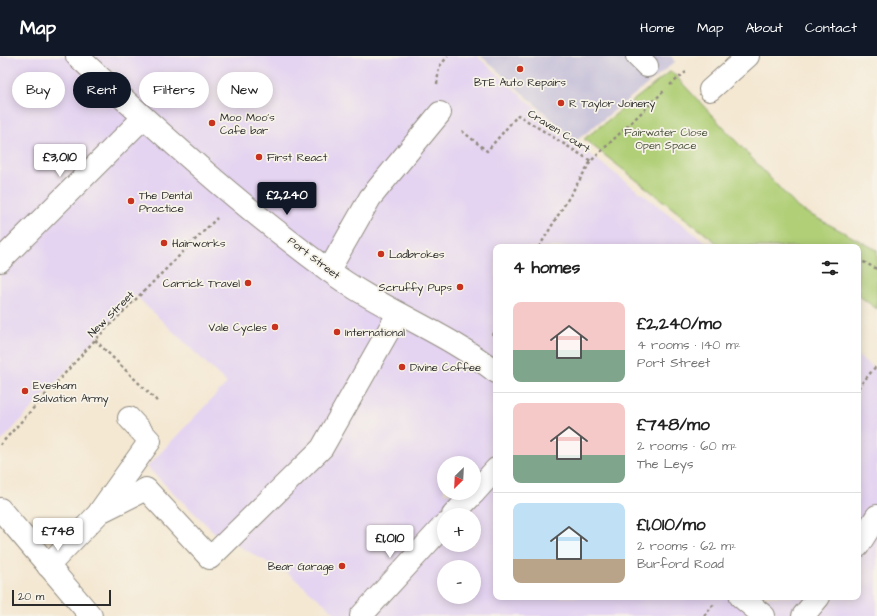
<!DOCTYPE html>
<html lang="en">
<head>
<meta charset="utf-8">
<style>
  body { margin:0; font-family:"Architects Daughter",sans-serif; background:#f2f2f2; color:#222; height:100vh; display:flex; flex-direction:column; font-size:15px; white-space:nowrap }
  * { box-sizing:border-box; margin:0 }
  p { font-size:13px; color:#767676 }
  .icon { flex:none; width:22px; height:22px; fill:none; stroke:currentColor; stroke-width:2; stroke-linecap:round; stroke-linejoin:round }
  .map { position:relative; flex:1; overflow:hidden }
  .panel { position:absolute; left:493px; top:188px; width:368px; height:356px; display:flex; flex-direction:column; background:#fff; border-radius:8px; box-shadow:0 2px 10px #0003 }
  .panel>* { flex:none }
  .hud { position:absolute; left:12px; top:16px; width:380px; height:36px; display:flex; gap:8px }
  .needle { width:26px; rotate:204deg }
  .tools { position:absolute; left:437px; top:400px; display:grid; gap:8px }
  .tools a { display:grid; place-items:center; width:44px; height:44px; border-radius:50%; background:#fff; box-shadow:0 2px 10px #0003; font-size:20px }
  .scale { position:absolute; left:12px; bottom:10px; width:99px; box-sizing:border-box; padding-left:4px; border:2px solid #2b2b2b; border-top:0; font-size:11px; line-height:14px; white-space:nowrap; color:#2b2b2b; -webkit-text-stroke:3px #f7f3e8; paint-order:stroke }
  .price { position:absolute; translate:-50% -34px; padding:0 9px; border-radius:4px; background:#fff; color:#222; font-size:13px; line-height:26px; filter:drop-shadow(0 1px 2px #0008) }
  .price::after { content:''; position:absolute; left:50%; top:24px; width:12px; height:9px; margin-left:-6px; background:inherit; clip-path:polygon(0 0,100% 0,50% 100%) }
  .price.selected { background:#111827; color:#fff }
  ul { padding:0; list-style:none }
  li { display:flex; align-items:center; gap:12px; height:100px; padding:0 20px }
  li+li { border-top:1px solid #e0e0e0 }
  li span { display:grid; place-items:center; flex:none; width:112px; height:80px; border-radius:8px; color:#555 }
  li>.icon { margin-inline-start:auto }
  span .icon { width:48px; height:48px; fill:#fffc; stroke-width:1 }
  li b { font-size:17px }
  h2 { display:flex; justify-content:space-between; align-items:center; height:48px; padding:0 20px; font-size:17px }
  .chip { padding:0 14px; border-radius:18px; background:#fff; box-shadow:0 2px 10px #0003; font-size:14px; line-height:36px }
  .chip.selected { background:#111827; color:#fff }
  header { display:flex; align-items:center; gap:24px; box-sizing:border-box; height:56px; padding:0 20px; background:#111827; color:#fff }
  header strong { font-size:19px }
  nav { display:flex; gap:22px; margin-inline-start:auto; font-size:14px }
  .map>svg:first-child { display:block }
  .built { fill:#e4d3f1; fill-rule:evenodd }
  .industrial { fill:#c6c0d9 }
  .green { fill:#b0cf77; stroke:#6e7d51 }
  .lines { fill:none; stroke-linecap:round; stroke-linejoin:round }
  .minor-casing { stroke:#908a7f; stroke-width:24 }
  .major-casing { stroke:#908a7f; stroke-width:24 }
  .path { stroke:#908a7f; stroke-width:2.5; stroke-dasharray:3 3; stroke-linecap:butt }
  .minor { stroke:#fff; stroke-width:22 }
  .major { stroke:#fff; stroke-width:22 }
  .poi-dot { fill:#c8321e; stroke:#f7f3e8; stroke-width:1.5 }
  .labels { text-anchor:middle; dominant-baseline:central; stroke-width:3.5; stroke-linejoin:round; paint-order:stroke }
  .poi-label { font-size:11px; fill:#2b2b2b; stroke:#f7f3e8; text-anchor:start }
  .street-label { font-size:11px; fill:#2b2b2b; stroke:#f7f3e8 }
  .park-label { font-size:11px; fill:#4c543e; stroke:#f7f3e8 }
</style>
</head>
<body>
<header>
<strong>Map</strong>
<nav><a>Home</a><a>Map</a><a>About</a><a>Contact</a></nav>
</header>
<div class="map">
<svg width="877" height="560" viewBox="0 0 877 560">
  <rect width="100%" height="100%" fill="#f7f3e8"/>
  <filter id="ink" filterUnits="userSpaceOnUse"><feTurbulence type="fractalNoise" baseFrequency=".025" numOctaves="2"/><feDisplacementMap in="SourceGraphic" scale="8" xChannelSelector="R" yChannelSelector="G"/><feConvolveMatrix kernelMatrix="1 2 1 2 8 2 1 2 1" color-interpolation-filters="sRGB"/></filter>
  <filter id="wash" filterUnits="userSpaceOnUse"><feTurbulence type="fractalNoise" baseFrequency=".012" numOctaves="4" result="noise"/><feDisplacementMap in="SourceGraphic" scale="16" xChannelSelector="R" yChannelSelector="G"/><feGaussianBlur stdDeviation="0.9" result="paint"/><feColorMatrix in="noise" values="0 0 0 0 0 0 0 0 0 0 0 0 0 0 0 0 0 1.4 0 .05"/><feComposite in="paint" operator="in"/></filter>
  <g filter="url(#wash)">
    <rect width="100%" height="100%" fill="#f4e8d3"/>
    <!-- built -->
    <path class="built" d="M 0,0 L 477,0 L 575,87 L 712,191 L 496,191 L 496,541 L 858,541 L 858,300 L 877,314 L 877,560 L 339,560 L 289,518 L 215,477 L 147,411 L 227,327 L 135,239 L 0,387 ZM 444,407 L 474,407 L 474,437 L 444,437 ZM 444,459 L 474,459 L 474,489 L 444,489 ZM 444,511 L 474,511 L 474,541 L 444,541 Z"/>
    <!-- industrial -->
    <polygon class="industrial" points="481,0 671,0 675,6 576,85"/>
    <!-- green -->
    <polygon class="green" points="671,15 798,152 877,194 877,253 858,239 858,191 722,191 584,83"/>
  </g>
  <g filter="url(#ink)">
    <g class="lines">
      <defs>
        <g id="minor">
          <polyline points="637,0 647,10"/>
          <polyline points="710,34 748,0"/>
          <polyline points="0,205 143,62"/>
          <polyline points="329,214 370,142 440,57"/>
          <polyline points="474,437 496,413"/>
          <polyline points="0,453 91,560"/>
          <polyline points="100,455 150,385 129,362"/>
          <polyline points="453,459 474,437"/>
          <polyline points="858,490 877,460"/>
          <polyline points="48,510 100,456 146,433 210,502 322,392 398,258"/>
          <polyline points="361,560 444,469"/>
          <polyline points="803,560 819,541"/>
        </g>
        <g id="major">
          <path d="M 77,0 C 158,75 239,149 328,214 C 380,253 446,276 496,316"/>
          <polyline points="741,541 764,560"/>
        </g>
      </defs>
      <!-- minor casing -->
      <use href="#minor" class="minor-casing"/>
      <!-- major casing -->
      <use href="#major" class="major-casing"/>
      <!-- path -->
      <g class="path">
        <polyline points="437,28 439,11 448,0"/>
        <polyline points="670,29 686,16"/>
        <polyline points="462,75 487,95 518,59 591,105"/>
        <polyline points="539,191 591,105 665,34"/>
        <polyline points="858,203 877,213"/>
        <polyline points="492,279 496,273"/>
        <polyline points="95,284 157,345"/>
        <polyline points="858,332 877,309"/>
        <polyline points="0,389 95,284 217,162"/>
        <polyline points="704,560 714,548"/>
      </g>
      <!-- minor -->
      <use href="#minor" class="minor"/>
      <!-- major -->
      <use href="#major" class="major"/>
    </g>
  </g>
  <!-- markers -->
  <g class="poi-dot">
    <circle cx="520" cy="13" r="4"/>
    <circle cx="561" cy="47" r="4"/>
    <circle cx="212" cy="67" r="4"/>
    <circle cx="259" cy="101" r="4"/>
    <circle cx="131" cy="145" r="4"/>
    <circle cx="164" cy="187" r="4"/>
    <circle cx="381" cy="198" r="4"/>
    <circle cx="248" cy="227" r="4"/>
    <circle cx="460" cy="231" r="4"/>
    <circle cx="275" cy="271" r="4"/>
    <circle cx="337" cy="276" r="4"/>
    <circle cx="402" cy="311" r="4"/>
    <circle cx="25" cy="335" r="4"/>
    <circle cx="342" cy="510" r="4"/>
  </g>
  <g class="labels">
    <!-- poi labels -->
    <g class="poi-label">
      <text x="520" y="26" text-anchor="middle">BTE Auto Repairs</text>
      <text x="569" y="47">R Taylor Joinery</text>
      <text x="220" y="61">Moo Moo's<tspan x="220" dy="13">Cafe bar</tspan></text>
      <text x="267" y="101">First React</text>
      <text x="139" y="139">The Dental<tspan x="139" dy="13">Practice</tspan></text>
      <text x="172" y="187">Hairworks</text>
      <text x="389" y="198">Ladbrokes</text>
      <text x="240" y="227" text-anchor="end">Carrick Travel</text>
      <text x="452" y="231" text-anchor="end">Scruffy Pups</text>
      <text x="267" y="271" text-anchor="end">Vale Cycles</text>
      <text x="345" y="276">International</text>
      <text x="410" y="311">Divine Coffee</text>
      <text x="33" y="329">Evesham<tspan x="33" dy="13">Salvation Army</tspan></text>
      <text x="334" y="510" text-anchor="end">Bear Garage</text>
    </g>
    <!-- street labels -->
    <g class="street-label">
      <text transform="translate(559 75) rotate(32)">Craven Court</text>
      <text transform="translate(314 202) rotate(37)">Port Street</text>
      <text transform="translate(111 258) rotate(-45)">New Street</text>
    </g>
    <!-- park labels -->
    <g class="park-label">
      <text x="666" y="76">Fairwater Close<tspan x="666" dy="13">Open Space</tspan></text>
    </g>
  </g>
</svg>
<div class="tools">
<a><svg class="needle" viewBox="-14 -14 28 28"><path d="M0-13l5 13h-10z" fill="#e53935"/><path d="M0 13l5-13h-10z" fill="#767676"/></svg></a>
<a>+</a>
<a>−</a>
</div>
<div class="scale">20 m</div>
<b class="price" style="left:60px;top:122px">£3,010</b>
<b class="price selected" style="left:287px;top:160px">£2,240</b>
<b class="price" style="left:58px;top:496px">£748</b>
<b class="price" style="left:390px;top:503px">£1,010</b>
<div class="hud">
<a class="chip">Buy</a>
<a class="chip selected">Rent</a>
<a class="chip">Filters</a>
<a class="chip">New</a>
</div>
<section class="panel">
<h2>4 homes<svg class="icon" aria-label="filters" viewBox="0 0 24 24"><path d="M4 7h16M4 17h16"/><circle cx="9" cy="7" r="2"/><circle cx="15" cy="17" r="2"/></svg></h2>
<ul>
<li><span style="background:linear-gradient(#f6c9c9 60%,#7fa58c 0)"><svg class="icon" aria-label="home" viewBox="0 0 24 24"><path d="M3 11l9-7 9 7M6 9v11h12V9"/></svg></span><div><b>£2,240/mo</b><p>4 rooms · 140 m²</p><p>Port Street</p></div></li>
<li><span style="background:linear-gradient(#f6c9c9 65%,#7fa58c 0)"><svg class="icon" aria-label="home" viewBox="0 0 24 24"><path d="M3 11l9-7 9 7M6 9v11h12V9"/></svg></span><div><b>£748/mo</b><p>2 rooms · 60 m²</p><p>The Leys</p></div></li>
<li><span style="background:linear-gradient(#bfe0f5 70%,#b9a48a 0)"><svg class="icon" aria-label="home" viewBox="0 0 24 24"><path d="M3 11l9-7 9 7M6 9v11h12V9"/></svg></span><div><b>£1,010/mo</b><p>2 rooms · 62 m²</p><p>Burford Road</p></div></li>
</ul>
</section>
</div>
</body>
</html>
